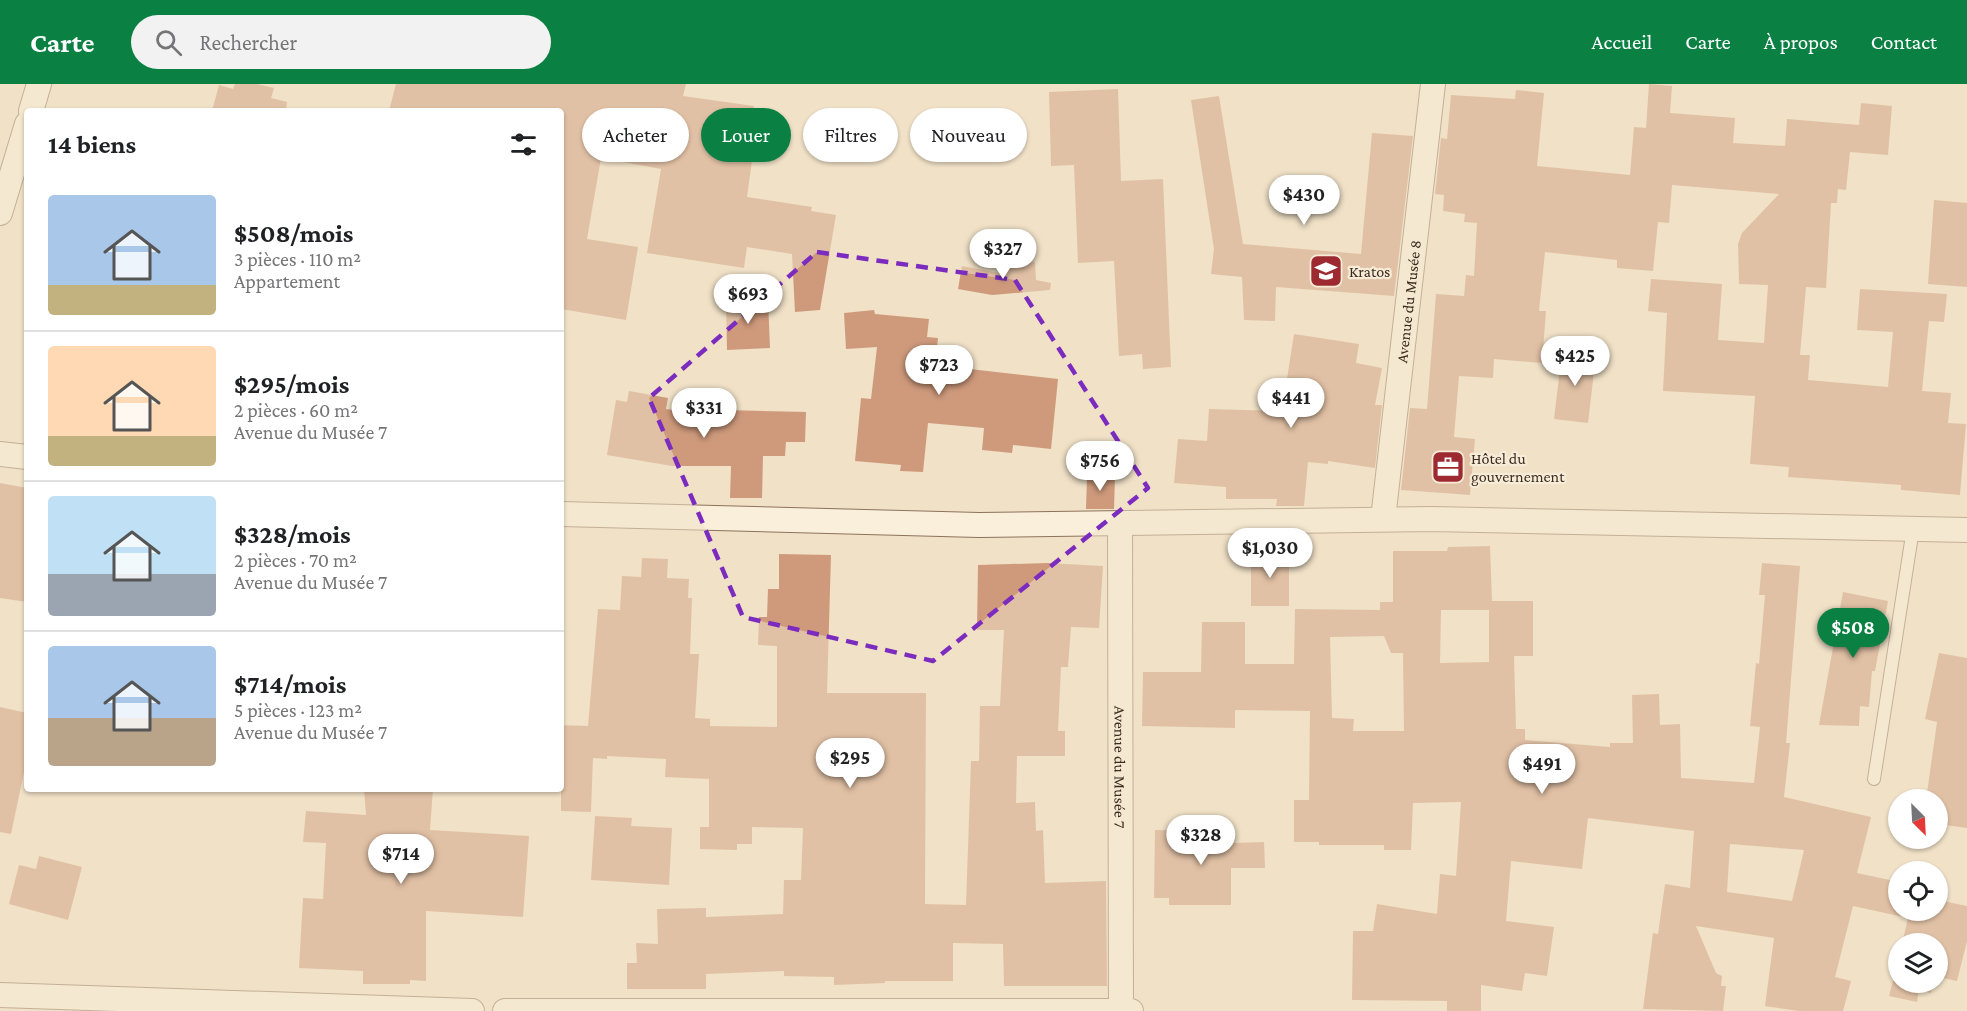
<!DOCTYPE html>
<html lang="fr">
<head>
<meta charset="utf-8">
<style>
  body { margin:0; font-family:"Crimson Pro",serif; background:#f2f2f2; color:#202124; height:100vh; display:flex; flex-direction:column; font-size:22px; white-space:nowrap }
  * { box-sizing:border-box; margin:0 }
  p { font-size:20px; color:#757577 }
  .icon { flex:none; width:33px; height:33px; fill:none; stroke:currentColor; stroke-width:2; stroke-linecap:round; stroke-linejoin:round }
  .map { position:relative; flex:1; overflow:hidden }
  .sheet { position:absolute; left:24px; top:24px; width:540px; height:684px; display:flex; flex-direction:column; background:#fff; border-radius:6px; box-shadow:0 2px 4px #0004 }
  .sheet>* { flex:none }
  .banner { position:absolute; left:582px; top:24px; width:570px; height:54px; display:flex; gap:12px }
  .needle { width:39px; rotate:156deg }
  .controls { position:absolute; left:1888px; top:705px; display:grid; gap:12px }
  .controls a { display:grid; place-items:center; width:60px; height:60px; border-radius:50%; background:#fff; box-shadow:0 2px 4px #0004; font-size:30px }
  .price { position:absolute; translate:-50% -51px; padding:0 14px; border-radius:21px; background:#fff; color:#222; font-size:20px; line-height:39px; filter:drop-shadow(0 2px 3px #0008) }
  .price::after { content:''; position:absolute; left:50%; top:36px; width:18px; height:14px; margin-left:-9px; background:inherit; clip-path:polygon(0 0,100% 0,50% 100%) }
  .price.on { background:#0b8043; color:#fff }
  ul { padding:0; list-style:none }
  li { display:flex; align-items:center; gap:18px; height:150px; padding:0 24px }
  li+li { border-top:2px solid #e0e0e0 }
  li span { display:grid; place-items:center; flex:none; width:168px; height:120px; border-radius:6px; color:#555 }
  li>.icon { margin-inline-start:auto }
  span .icon { width:72px; height:72px; fill:#fffc; stroke-width:1 }
  li b { font-size:26px }
  h2 { display:flex; justify-content:space-between; align-items:center; height:72px; padding:0 24px; font-size:26px }
  .tag { padding:0 21px; border-radius:27px; background:#fff; box-shadow:0 2px 4px #0004; font-size:21px; line-height:54px }
  .tag.on { background:#0b8043; color:#fff }
  header { display:flex; align-items:center; gap:36px; box-sizing:border-box; height:84px; padding:0 30px; background:#0b8043; color:#fff }
  header strong { font-size:28px }
  nav { display:flex; gap:33px; margin-inline-start:auto; font-size:21px }
  .search { width:420px; height:54px; background:#f2f2f2; display:flex; align-items:center; gap:15px; box-sizing:border-box; padding:0 21px; border-radius:33px; color:#757577; font-size:22px }
  .map>svg:first-child { display:block }
  .building { fill:#cf9a7c; fill-rule:evenodd }
  .lines { fill:none; stroke-linecap:round; stroke-linejoin:round }
  .lane-casing { stroke:#8c735c; stroke-width:14 }
  .street-casing { stroke:#8c735c; stroke-width:26 }
  .lane { stroke:#faefdb; stroke-width:12 }
  .street { stroke:#faefdb; stroke-width:24 }
  .marked { fill:none; stroke:#7b2cbf; stroke-width:4.5; stroke-dasharray:12 8; stroke-linejoin:round }
  .labels { text-anchor:middle; dominant-baseline:central; stroke-width:4.5; stroke-linejoin:round; paint-order:stroke }
  .poi-label { font-size:16px; fill:#3c2c20; stroke:#f7ecd7; text-anchor:start }
  .street-label { font-size:16px; fill:#3c2c20; stroke:#f7ecd7 }
</style>
</head>
<body>
<header>
<strong>Carte</strong>
<div class="search"><svg class="icon" aria-label="search" viewBox="0 0 24 24"><circle cx="10" cy="10" r="6"/><path d="M15 15l6 6"/></svg>Rechercher</div>
<nav><a>Accueil</a><a>Carte</a><a>À propos</a><a>Contact</a></nav>
</header>
<div class="map">
<svg width="1967" height="927" viewBox="0 0 1967 927">
  <rect width="100%" height="100%" fill="#f0e1c7"/>
  <!-- building -->
  <g class="building">
    <polygon points="235,0 257,0 274,4 271,14 287,18 286,27 212,27 219,1 233,5"/>
    <polygon points="396,0 686,0 683,12 754,22 747,68 753,69 747,113 812,123 811,127 836,131 820,226 795,228 792,170 747,163 744,184 647,169 661,85 601,74 587,155 638,163 626,236 561,225 561,27 389,27"/>
    <polygon points="1649,0 1672,2 1670,29 1735,34 1733,59 1785,62 1787,35 1859,41 1861,19 1892,22 1888,71 1850,68 1846,106 1838,105 1837,119 1831,119 1826,204 1806,203 1800,271 1810,271 1808,296 1888,303 1893,248 1857,246 1860,205 1947,210 1944,238 1929,237 1922,307 1951,309 1948,339 1966,340 1960,411 1901,406 1901,401 1788,393 1789,383 1750,380 1755,312 1663,307 1667,229 1648,227 1651,195 1722,200 1718,256 1764,259 1768,201 1739,200 1738,160 1742,149 1779,110 1672,101 1669,139 1658,138 1653,187 1617,184 1617,176 1545,168 1539,227 1546,227 1542,279 1494,275 1493,294 1459,292 1454,353 1475,355 1470,411 1401,406 1410,324 1427,325 1436,210 1464,212 1466,191 1474,192 1477,139 1464,138 1465,130 1443,127 1444,111 1435,110 1441,54 1447,55 1451,11 1515,15 1516,6 1544,9 1537,82 1630,91 1634,43 1646,44"/>
    <polygon points="1118,5 1121,97 1163,95 1171,283 1143,285 1142,270 1119,272 1114,177 1078,179 1074,81 1051,82 1049,8"/>
    <polygon points="1219,12 1243,160 1361,170 1372,49 1413,52 1394,212 1276,203 1275,237 1244,236 1242,193 1211,190 1214,165 1191,16"/>
    <polygon points="1934,116 1967,119 1967,203 1928,200"/>
    <polygon points="1035,178 1036,196 1051,199 1050,206 992,211 958,205 962,182 999,189 999,181"/>
    <polygon points="768,216 770,264 727,266 726,218"/>
    <polygon points="874,226 875,230 929,235 927,253 938,254 935,281 1058,295 1051,365 1013,361 1012,369 982,366 984,344 928,339 923,388 900,387 901,381 855,377 861,314 871,315 877,263 846,265 844,229"/>
    <polygon points="1294,250 1359,260 1356,279 1382,284 1375,321 1382,321 1375,384 1328,377 1328,380 1308,378 1304,422 1276,422 1277,415 1226,415 1226,403 1174,399 1178,355 1207,357 1209,325 1282,327"/>
    <polygon points="1562,268 1596,271 1588,339 1554,335"/>
    <polygon points="629,307 668,314 666,325 725,334 725,326 806,328 805,358 786,358 785,372 763,372 762,414 730,414 731,382 672,382 607,371 616,316 627,318"/>
    <polygon points="1087,392 1115,392 1114,425 1086,425"/>
    <polygon points="0,399 27,404 27,518 0,514"/>
    <path d="M 1490,462 L 1492,517 L 1533,517 L 1533,572 L 1514,572 L 1516,645 L 1525,645 L 1525,656 L 1610,663 L 1610,659 L 1633,659 L 1632,611 L 1659,610 L 1660,641 L 1680,640 L 1681,694 L 1754,699 L 1760,643 L 1750,642 L 1756,579 L 1759,580 L 1765,511 L 1759,511 L 1762,479 L 1800,482 L 1786,659 L 1790,659 L 1784,713 L 1871,733 L 1857,789 L 1899,798 L 1899,826 L 1938,826 L 1938,816 L 1967,822 L 1967,857 L 1957,897 L 1938,893 L 1938,860 L 1902,860 L 1908,834 L 1853,822 L 1835,893 L 1851,897 L 1843,927 L 1799,927 L 1765,922 L 1774,854 L 1696,842 L 1716,889 L 1722,892 L 1721,902 L 1726,902 L 1723,927 L 1643,925 L 1653,849 L 1658,850 L 1665,800 L 1690,804 L 1694,747 L 1588,734 L 1582,785 L 1511,777 L 1506,837 L 1554,843 L 1547,892 L 1525,889 L 1522,907 L 1481,901 L 1481,927 L 1447,927 L 1447,917 L 1352,916 L 1353,847 L 1373,847 L 1377,820 L 1437,830 L 1440,790 L 1456,792 L 1461,718 L 1413,719 L 1411,766 L 1384,766 L 1384,761 L 1319,761 L 1319,758 L 1294,758 L 1294,716 L 1309,716 L 1310,627 L 1235,626 L 1235,644 L 1142,642 L 1143,588 L 1201,588 L 1202,538 L 1245,538 L 1245,580 L 1294,580 L 1295,525 L 1380,526 L 1380,518 L 1393,518 L 1393,467 L 1447,467 L 1448,463 ZM 1441,526 L 1489,526 L 1489,578 L 1440,579 ZM 1384,552 L 1391,569 L 1403,569 L 1404,647 L 1353,647 L 1354,635 L 1332,634 L 1330,553 ZM 1730,760 L 1804,766 L 1792,817 L 1727,808 Z"/>
    <polygon points="1289,468 1289,522 1251,522 1251,469"/>
    <polygon points="779,470 831,471 827,609 926,609 925,820 966,821 971,677 979,677 980,622 1000,622 1004,546 977,546 978,481 1047,479 1103,482 1099,544 1071,543 1068,583 1061,583 1058,647 1065,647 1065,672 1017,672 1016,719 1035,718 1036,747 1043,746 1045,799 1106,797 1107,902 1004,902 1003,860 953,859 953,897 885,897 885,899 834,901 834,893 784,892 784,887 706,890 706,905 627,905 627,879 637,879 636,859 658,860 657,825 706,824 706,833 783,830 784,796 801,796 803,744 752,743 752,760 737,760 737,766 700,765 700,743 709,743 709,695 665,693 666,675 607,672 607,675 593,674 591,728 561,727 561,641 588,642 598,525 620,526 622,492 641,493 642,474 668,475 667,494 689,495 688,514 692,514 690,570 699,570 695,634 710,635 710,642 777,643 777,562 758,561 759,533 767,533 768,505 779,505"/>
    <polygon points="1843,508 1888,517 1875,587 1872,587 1869,623 1860,622 1859,642 1819,641"/>
    <polygon points="1939,569 1967,574 1967,744 1938,740 1938,716 1926,716 1937,638 1925,635"/>
    <polygon points="0,623 27,629 27,674 11,750 0,748"/>
    <polygon points="364,705 433,705 430,746 529,752 523,833 426,827 426,897 410,896 410,900 363,900 363,887 299,884 303,814 323,815 326,759 303,758 306,727 366,731"/>
    <polygon points="595,732 632,734 631,742 672,744 669,801 591,796"/>
    <polygon points="1155,746 1232,747 1232,759 1264,758 1265,784 1231,784 1231,821 1169,821 1169,814 1154,814"/>
    <polygon points="39,772 82,783 68,836 9,820 19,781 36,785"/>
    <polygon points="1899,873 1899,898 1933,898 1931,909 1919,906 1917,918 1889,912"/>
  </g>
  <g class="lines">
    <defs>
      <polyline id="lane" points="1874,695 1913,445"/>
      <g id="street">
        <polyline points="31,27 39,0"/>
        <polyline points="0,129 27,40"/>
        <polyline points="0,370 27,373"/>
        <polyline points="561,430 979,441 1432,435 1967,446"/>
        <path id="s1" d="M 1383,435 L 1433,0"/>
        <path id="s2" d="M 1120,440 L 1121,927"/>
        <polyline points="0,911 472,927"/>
        <polyline points="505,927 1131,927"/>
      </g>
    </defs>
    <!-- lane casing -->
    <use href="#lane" class="lane-casing"/>
    <!-- street casing -->
    <use href="#street" class="street-casing"/>
    <!-- lane -->
    <use href="#lane" class="lane"/>
    <!-- street -->
    <use href="#street" class="street"/>
  </g>
  <!-- marked area -->
  <path d="M0 0H1967V927H0ZM 817,168 L 1015,196 L 1148,404 L 933,577 L 743,533 L 649,314 Z" fill="#f0e1c7" fill-opacity=".55" fill-rule="evenodd"/>
  <path class="marked" d="M 817,168 L 1015,196 L 1148,404 L 933,577 L 743,533 L 649,314 Z"/>
  <!-- icons -->
  <defs>
    <symbol id="school-square" viewBox="-11 -11 22 22"><rect x="-9" y="-9" width="18" height="18" rx="4" fill="#9d2a31" stroke="#f7ecd7"/><path d="M0-5L7-2L0 1L-7-2ZM-4 1L0 2.5L4 1V4Q0 6-4 4Z" fill="#fff"/></symbol>
    <symbol id="office-square" viewBox="-11 -11 22 22"><rect x="-9" y="-9" width="18" height="18" rx="4" fill="#9d2a31" stroke="#f7ecd7"/><path d="M-6-3h4V-5.5h4V-3h4V5H-6ZM-1-4.5V-3h2v-1.5ZM-6 0V1H6V0Z" fill="#fff"/></symbol>
  </defs>
  <g fill-rule="evenodd">
    <use href="#school-square" x="1307" y="168" width="38" height="38"/>
    <use href="#office-square" x="1429" y="364" width="38" height="38"/>
  </g>
  <g class="labels">
    <!-- poi labels -->
    <g class="poi-label">
      <text x="1349" y="187">Kratos</text>
      <text x="1471" y="374">Hôtel du<tspan x="1471" dy="18">gouvernement</tspan></text>
    </g>
    <!-- street labels -->
    <g class="street-label">
      <text stroke="none"><textPath href="#s1" startOffset="219">Avenue du Musée 8</textPath></text>
      <text stroke="none"><textPath href="#s2" startOffset="243">Avenue du Musée 7</textPath></text>
    </g>
  </g>
</svg>
<div class="controls">
<a><svg class="needle" viewBox="-14 -14 28 28"><path d="M0-13l5 13h-10z" fill="#e53935"/><path d="M0 13l5-13h-10z" fill="#757577"/></svg></a>
<a><svg class="icon" aria-label="locate" viewBox="0 0 24 24"><circle cx="12" cy="12" r="6"/><path d="M12 2v4M12 18v4M2 12h4M18 12h4"/></svg></a>
<a><svg class="icon" aria-label="layers" viewBox="0 0 24 24"><path d="M12 4l9 5-9 5-9-5zM3 14l9 5 9-5"/></svg></a>
</div>
<b class="price" style="left:1304px;top:142px">$430</b>
<b class="price" style="left:1003px;top:196px">$327</b>
<b class="price" style="left:748px;top:241px">$693</b>
<b class="price" style="left:1575px;top:303px">$425</b>
<b class="price" style="left:939px;top:312px">$723</b>
<b class="price" style="left:1291px;top:345px">$441</b>
<b class="price" style="left:704px;top:355px">$331</b>
<b class="price" style="left:1100px;top:408px">$756</b>
<b class="price" style="left:1270px;top:495px">$1,030</b>
<b class="price on" style="left:1853px;top:575px">$508</b>
<b class="price" style="left:850px;top:705px">$295</b>
<b class="price" style="left:1542px;top:711px">$491</b>
<b class="price" style="left:1201px;top:782px">$328</b>
<b class="price" style="left:401px;top:801px">$714</b>
<div class="banner">
<a class="tag">Acheter</a>
<a class="tag on">Louer</a>
<a class="tag">Filtres</a>
<a class="tag">Nouveau</a>
</div>
<section class="sheet">
<h2>14 biens<svg class="icon" aria-label="filters" viewBox="0 0 24 24"><path d="M4 7h16M4 17h16"/><circle cx="9" cy="7" r="2"/><circle cx="15" cy="17" r="2"/></svg></h2>
<ul>
<li><span style="background:linear-gradient(#a9c7e8 75%,#c2b280 0)"><svg class="icon" aria-label="home" viewBox="0 0 24 24"><path d="M3 11l9-7 9 7M6 9v11h12V9"/></svg></span><div><b>$508/mois</b><p>3 pièces · 110 m²</p><p>Appartement</p></div></li>
<li><span style="background:linear-gradient(#ffd9b3 75%,#c2b280 0)"><svg class="icon" aria-label="home" viewBox="0 0 24 24"><path d="M3 11l9-7 9 7M6 9v11h12V9"/></svg></span><div><b>$295/mois</b><p>2 pièces · 60 m²</p><p>Avenue du Musée 7</p></div></li>
<li><span style="background:linear-gradient(#bfe0f5 65%,#9aa5b1 0)"><svg class="icon" aria-label="home" viewBox="0 0 24 24"><path d="M3 11l9-7 9 7M6 9v11h12V9"/></svg></span><div><b>$328/mois</b><p>2 pièces · 70 m²</p><p>Avenue du Musée 7</p></div></li>
<li><span style="background:linear-gradient(#a9c7e8 60%,#b9a48a 0)"><svg class="icon" aria-label="home" viewBox="0 0 24 24"><path d="M3 11l9-7 9 7M6 9v11h12V9"/></svg></span><div><b>$714/mois</b><p>5 pièces · 123 m²</p><p>Avenue du Musée 7</p></div></li>
</ul>
</section>
</div>
</body>
</html>
